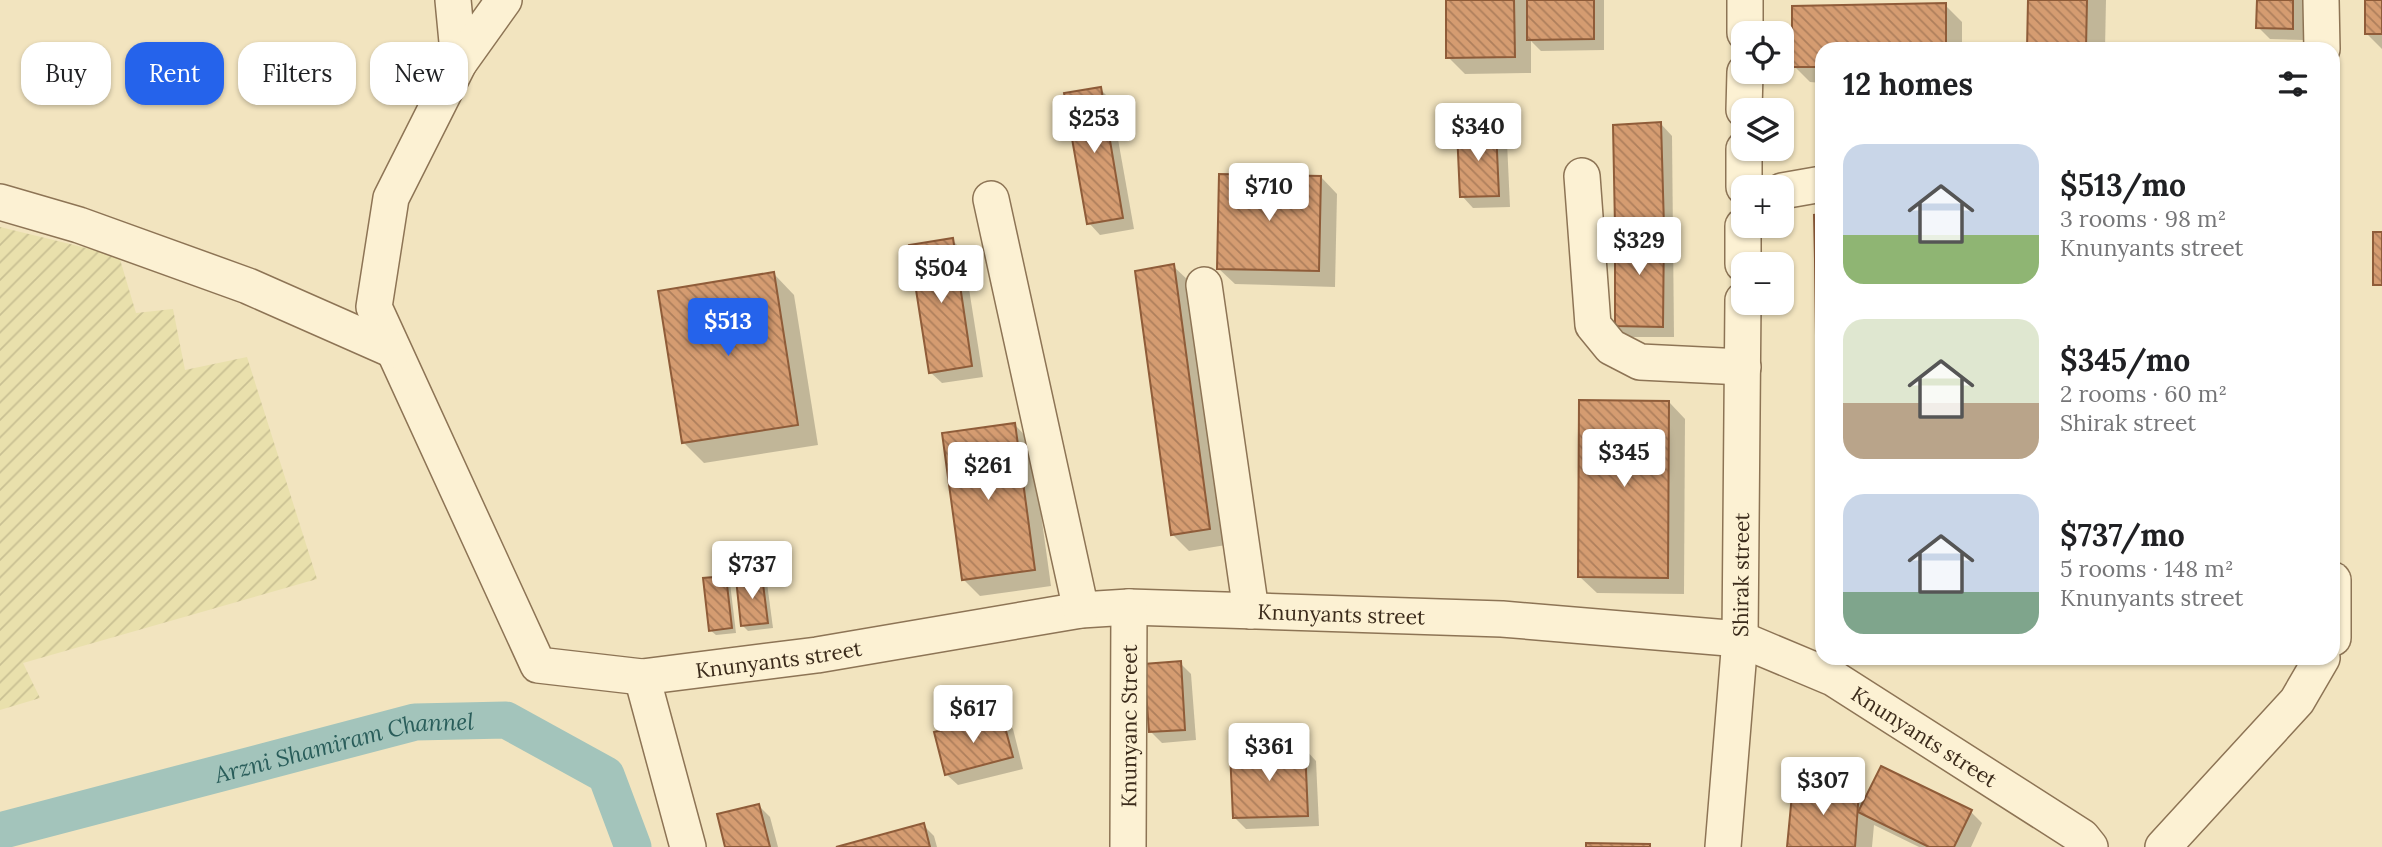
<!DOCTYPE html>
<html lang="en">
<head>
<meta charset="utf-8">
<style>
  body { margin:0; font-family:Lora,serif; background:#f6f6f6; color:#202124; height:100vh; display:flex; flex-direction:column; font-size:26px; white-space:nowrap }
  * { box-sizing:border-box; margin:0 }
  p { font-size:23px; color:#757577 }
  .icon { flex:none; width:38px; height:38px; fill:none; stroke:currentColor; stroke-width:2; stroke-linecap:round; stroke-linejoin:round }
  .map { position:relative; flex:1; overflow:hidden }
  .details { position:absolute; left:1815px; top:42px; width:525px; height:623px; display:flex; flex-direction:column; background:#fff; border-radius:21px; box-shadow:0 2px 5px #0004 }
  .details>* { flex:none }
  .banner { position:absolute; left:21px; top:42px; width:665px; height:63px; display:flex; gap:14px }
  .fabs { position:absolute; left:1731px; top:21px; display:grid; gap:14px }
  .fabs a { display:grid; place-items:center; width:63px; height:63px; border-radius:14px; background:#fff; box-shadow:0 2px 5px #0004; font-size:35px }
  .price { position:absolute; translate:-50% -60px; padding:0 16px; border-radius:7px; background:#fff; color:#222; font-size:23px; line-height:46px; filter:drop-shadow(0 2px 4px #0008) }
  .price::after { content:''; position:absolute; left:50%; top:42px; width:21px; height:16px; margin-left:-10px; background:inherit; clip-path:polygon(0 0,100% 0,50% 100%) }
  .price.selected { background:#2563eb; color:#fff }
  ul { padding:0; list-style:none }
  li { display:flex; align-items:center; gap:21px; height:175px; padding:0 28px }
  li span { display:grid; place-items:center; flex:none; width:196px; height:140px; border-radius:21px; color:#555 }
  li>.icon { margin-inline-start:auto }
  span .icon { width:84px; height:84px; fill:#fffc; stroke-width:1 }
  li b { font-size:30px }
  h2 { display:flex; justify-content:space-between; align-items:center; height:84px; padding:0 28px; font-size:30px }
  .tag { padding:0 24px; border-radius:21px; background:#fff; box-shadow:0 2px 5px #0004; font-size:24px; line-height:63px }
  .tag.selected { background:#2563eb; color:#fff }
  .map>svg:first-child { display:block }
  .farmland { fill:url(#farmland-furrows) }
  .shadow { fill:#0003 }
  .lines { fill:none; stroke-linecap:round; stroke-linejoin:round }
  .canal { stroke:#a3c4bb; stroke-width:37 }
  .building { fill:url(#building-back-hatch); stroke:#8f5c39; stroke-width:2 }
  .minor-casing { stroke:#8d7455; stroke-width:38 }
  .minor { stroke:#fcf1d3; stroke-width:35 }
  .labels { text-anchor:middle; dominant-baseline:central; stroke-width:7; stroke-linejoin:round; paint-order:stroke }
  .street-label { font-size:21px; fill:#3b2b1b; stroke:#f9eed0 }
  .water-label { font-size:23px; font-style:italic; fill:#295d5a; stroke:#f9eed0 }
</style>
</head>
<body>
<div class="map">
<svg width="2382" height="847" viewBox="0 0 2382 847">
  <defs>
    <pattern id="farmland-furrows" width="10" height="10" patternUnits="userSpaceOnUse" patternTransform="scale(1.75)"><rect width="10" height="10" fill="#e9e0ac"/><path d="M-1 1l2-2M0 10L10 0M9 11l2-2" fill="none" stroke="#c9c093"/></pattern>
    <pattern id="building-back-hatch" width="6" height="6" patternUnits="userSpaceOnUse" patternTransform="scale(1.75)"><rect width="6" height="6" fill="#d59c71"/><path d="M-1 5l2 2M0 0l6 6M5-1l2 2" fill="none" stroke="#ae7f5c"/></pattern>
  </defs>
  <rect width="100%" height="100%" fill="#f2e4bf"/>
  <!-- farmland -->
  <polygon class="farmland" points="0,227 119,256 136,313 173,309 185,370 247,357 317,579 23,663 40,698 0,710"/>
  <!-- shadow -->
  <g class="shadow">
    <polygon points="1448,0 1604,0 1604,50 1541,51 1531,41 1531,73 1465,74 1448,57"/>
    <polygon points="2030,0 2106,0 2105,49 2029,49"/>
    <polygon points="2259,0 2305,0 2304,40 2270,39 2258,27"/>
    <polygon points="2367,0 2382,0 2382,49 2366,33"/>
    <polygon points="1945,5 1962,22 1962,49 1822,49 1822,83 1810,82 1794,66 1793,7"/>
    <polygon points="1100,89 1111,100 1134,229 1100,235 1089,223"/>
    <polygon points="1661,124 1672,136 1674,337 1628,337 1617,326"/>
    <polygon points="1496,131 1507,142 1510,207 1473,208 1462,196"/>
    <polygon points="1321,177 1337,194 1335,287 1235,284 1218,268"/>
    <polygon points="952,240 963,251 983,377 942,383 930,372"/>
    <polygon points="1173,266 1190,282 1226,545 1189,551 1173,535"/>
    <polygon points="774,274 794,295 818,445 704,463 683,442"/>
    <polygon points="1669,402 1685,419 1684,594 1597,593 1580,577"/>
    <polygon points="1015,425 1031,442 1051,586 980,596 963,579"/>
    <polygon points="725,578 730,583 736,633 716,635 710,630"/>
    <polygon points="762,578 767,583 773,628 748,631 743,626"/>
    <polygon points="2243,658 2320,658 2319,664"/>
    <polygon points="1180,663 1191,674 1196,740 1162,743 1150,731"/>
    <polygon points="1002,718 1013,729 1023,769 958,785 946,774"/>
    <polygon points="1305,749 1316,761 1319,826 1246,829 1235,818"/>
    <polygon points="1858,792 1866,800 1971,812 1982,823 1971,847 1919,847 1874,825 1872,847 1789,847"/>
    <polygon points="759,806 770,817 778,847 727,847"/>
    <polygon points="923,825 934,836 937,847 842,847"/>
  </g>
  <g class="lines">
    <!-- canal -->
    <path class="canal" id="s1" d="M 0,831 L 415,722 L 506,720 L 606,775 L 633,847"/>
  </g>
  <!-- building -->
  <g class="building">
    <polygon points="1446,0 1514,0 1515,57 1446,58"/>
    <polygon points="1527,0 1594,0 1594,39 1527,40"/>
    <polygon points="2028,0 2087,0 2086,49 2027,49"/>
    <polygon points="2257,0 2293,0 2293,29 2256,28"/>
    <rect x="2365" y="0" width="17" height="34"/>
    <polygon points="1946,3 1946,49 1822,49 1822,67 1792,67 1792,6"/>
    <polygon points="1101,87 1123,218 1087,224 1064,93"/>
    <polygon points="1661,122 1664,227 1615,227 1613,125"/>
    <polygon points="1496,129 1499,196 1460,197 1457,131"/>
    <polygon points="1219,174 1321,176 1319,271 1217,269"/>
    <polygon points="1822,214 1822,258 1815,259 1814,215"/>
    <polygon points="1615,227 1664,227 1663,327 1615,326"/>
    <rect x="2373" y="232" width="9" height="53"/>
    <polygon points="953,238 972,366 929,373 909,245"/>
    <polygon points="1815,261 1822,261 1822,483 1818,483"/>
    <polygon points="1174,264 1210,529 1171,535 1135,271"/>
    <polygon points="774,272 798,425 682,443 658,291"/>
    <polygon points="1579,400 1669,401 1668,578 1578,577"/>
    <polygon points="1015,423 1035,570 962,580 942,433"/>
    <polygon points="726,576 732,628 709,631 703,578"/>
    <polygon points="762,576 768,623 741,626 736,579"/>
    <polygon points="1181,661 1185,730 1149,732 1144,664"/>
    <polygon points="1002,716 1013,757 945,775 934,732"/>
    <polygon points="1305,747 1308,816 1233,818 1230,751"/>
    <polygon points="1881,766 1972,810 1954,847 1929,847 1858,812"/>
    <polygon points="1793,784 1859,791 1855,847 1787,847"/>
    <polygon points="759,804 770,847 725,847 717,814"/>
    <polygon points="924,823 930,847 836,847"/>
    <polygon points="1586,843 1650,844 1650,847 1586,847"/>
  </g>
  <g class="lines">
    <defs>
      <g id="minor">
        <polyline points="453,0 459,63"/>
        <path id="s2" d="M 504,0 L 459,63 L 391,198 L 374,307 L 538,665 L 642,677 L 817,655 L 1081,610 L 1129,607 L 1502,619 L 1740,639 L 1833,678 L 2082,837 L 2090,847"/>
        <polyline points="2321,0 2322,49"/>
        <polyline points="1745,33 1745,0"/>
        <polyline points="1744,110 1745,72"/>
        <polyline points="1582,176 1593,325 1611,347 1640,362 1743,367"/>
        <polyline points="1744,187 1744,149"/>
        <polyline points="1782,191 1822,184"/>
        <polyline points="991,199 1081,610"/>
        <polyline points="0,202 79,225 248,286 393,350"/>
        <polyline points="1743,264 1743,226"/>
        <polyline points="1204,285 1251,611"/>
        <polyline points="2333,580 2333,638"/>
        <polyline points="642,677 688,847"/>
        <path id="s3" d="M 1128,847 L 1129,607"/>
        <path id="s4" d="M 1723,847 L 1740,639 L 1743,300"/>
        <polyline points="2163,847 2297,701 2322,658"/>
      </g>
    </defs>
    <!-- minor casing -->
    <use href="#minor" class="minor-casing"/>
    <!-- minor -->
    <use href="#minor" class="minor"/>
  </g>
  <g class="labels">
    <!-- street labels -->
    <g class="street-label">
      <text stroke="none"><textPath href="#s4" startOffset="273">Shirak street</textPath></text>
      <text stroke="none"><textPath href="#s2" startOffset="1542">Knunyants street</textPath></text>
      <text stroke="none"><textPath href="#s2" startOffset="975">Knunyants street</textPath></text>
      <text stroke="none"><textPath href="#s3" startOffset="121">Knunyanc Street</textPath></text>
      <text stroke="none"><textPath href="#s2" startOffset="2151">Knunyants street</textPath></text>
    </g>
    <!-- water labels -->
    <g class="water-label">
      <text stroke="none"><textPath href="#s1" startOffset="355">Arzni Shamiram Channel</textPath></text>
    </g>
  </g>
</svg>
<div class="fabs">
<a><svg class="icon" aria-label="locate" viewBox="0 0 24 24"><circle cx="12" cy="12" r="6"/><path d="M12 2v4M12 18v4M2 12h4M18 12h4"/></svg></a>
<a><svg class="icon" aria-label="layers" viewBox="0 0 24 24"><path d="M12 4l9 5-9 5-9-5zM3 14l9 5 9-5"/></svg></a>
<a>+</a>
<a>−</a>
</div>
<b class="price" style="left:1094px;top:155px">$253</b>
<b class="price" style="left:1478px;top:163px">$340</b>
<b class="price" style="left:1269px;top:223px">$710</b>
<b class="price" style="left:1639px;top:277px">$329</b>
<b class="price" style="left:941px;top:305px">$504</b>
<b class="price selected" style="left:728px;top:358px">$513</b>
<b class="price" style="left:1624px;top:489px">$345</b>
<b class="price" style="left:988px;top:502px">$261</b>
<b class="price" style="left:752px;top:601px">$737</b>
<b class="price" style="left:973px;top:745px">$617</b>
<b class="price" style="left:1269px;top:783px">$361</b>
<b class="price" style="left:1823px;top:817px">$307</b>
<div class="banner">
<a class="tag">Buy</a>
<a class="tag selected">Rent</a>
<a class="tag">Filters</a>
<a class="tag">New</a>
</div>
<section class="details">
<h2>12 homes<svg class="icon" aria-label="filters" viewBox="0 0 24 24"><path d="M4 7h16M4 17h16"/><circle cx="9" cy="7" r="2"/><circle cx="15" cy="17" r="2"/></svg></h2>
<ul>
<li><span style="background:linear-gradient(#c9d6e8 65%,#8fb573 0)"><svg class="icon" aria-label="home" viewBox="0 0 24 24"><path d="M3 11l9-7 9 7M6 9v11h12V9"/></svg></span><div><b>$513/mo</b><p>3 rooms · 98 m²</p><p>Knunyants street</p></div></li>
<li><span style="background:linear-gradient(#dfe7d0 60%,#b9a48a 0)"><svg class="icon" aria-label="home" viewBox="0 0 24 24"><path d="M3 11l9-7 9 7M6 9v11h12V9"/></svg></span><div><b>$345/mo</b><p>2 rooms · 60 m²</p><p>Shirak street</p></div></li>
<li><span style="background:linear-gradient(#c9d6e8 70%,#7fa58c 0)"><svg class="icon" aria-label="home" viewBox="0 0 24 24"><path d="M3 11l9-7 9 7M6 9v11h12V9"/></svg></span><div><b>$737/mo</b><p>5 rooms · 148 m²</p><p>Knunyants street</p></div></li>
</ul>
</section>
</div>
</body>
</html>
